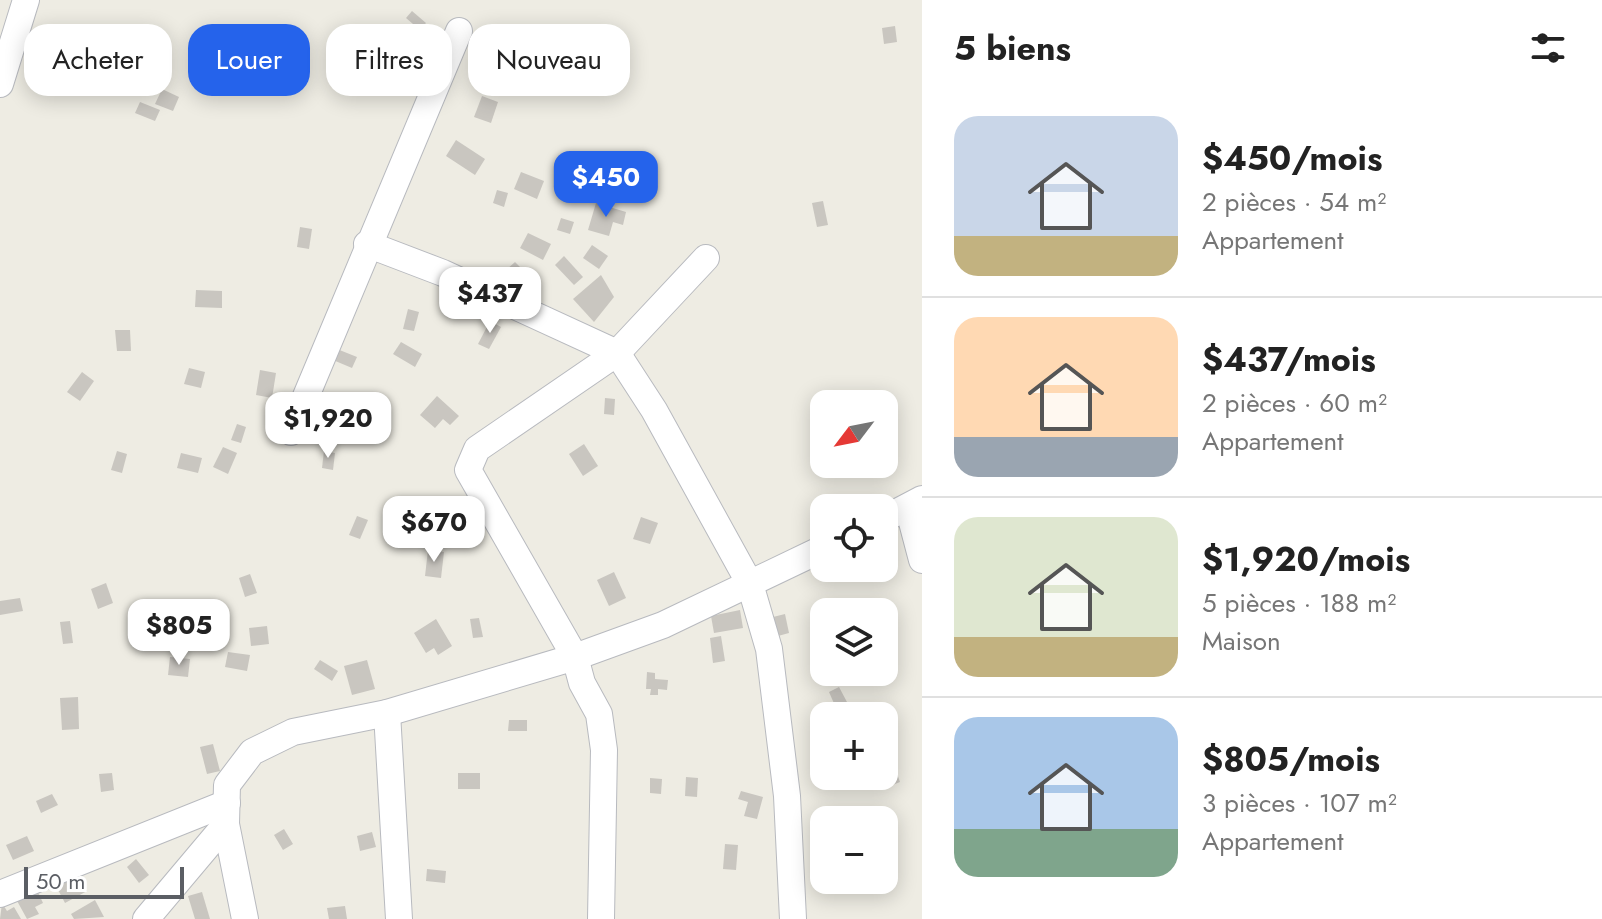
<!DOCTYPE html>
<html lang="fr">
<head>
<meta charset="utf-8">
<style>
  body { margin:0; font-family:Jost,sans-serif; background:#f6f6f6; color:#222; height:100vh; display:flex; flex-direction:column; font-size:30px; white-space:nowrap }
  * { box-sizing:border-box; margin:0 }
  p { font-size:26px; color:#767676 }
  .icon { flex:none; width:44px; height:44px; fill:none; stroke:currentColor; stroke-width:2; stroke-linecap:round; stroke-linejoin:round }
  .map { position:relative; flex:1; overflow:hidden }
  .side { display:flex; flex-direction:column; background:#fff; width:680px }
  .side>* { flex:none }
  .banner { position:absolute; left:24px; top:24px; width:760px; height:72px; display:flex; gap:16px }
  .needle { width:52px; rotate:238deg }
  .fabs { position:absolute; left:810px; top:390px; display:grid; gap:16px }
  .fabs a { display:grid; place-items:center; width:88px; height:88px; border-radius:16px; background:#fff; box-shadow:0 4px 20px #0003; font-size:40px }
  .scale { position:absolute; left:24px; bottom:20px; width:160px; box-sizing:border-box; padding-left:8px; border:4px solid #5b5e64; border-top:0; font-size:22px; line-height:28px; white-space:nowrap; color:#5b5e64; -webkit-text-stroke:6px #fff; paint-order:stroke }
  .price { position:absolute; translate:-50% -68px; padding:0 18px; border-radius:16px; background:#fff; color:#222; font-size:26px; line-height:52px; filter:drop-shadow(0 2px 4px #0008) }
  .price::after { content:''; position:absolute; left:50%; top:48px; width:24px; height:18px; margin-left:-12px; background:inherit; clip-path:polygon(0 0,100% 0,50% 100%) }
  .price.selected { background:#2563eb; color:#fff }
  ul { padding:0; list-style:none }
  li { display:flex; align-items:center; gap:24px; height:200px; padding:0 32px }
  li+li { border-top:2px solid #e0e0e0 }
  li span { display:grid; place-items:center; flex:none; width:224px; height:160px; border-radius:24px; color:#555 }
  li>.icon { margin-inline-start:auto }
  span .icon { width:96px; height:96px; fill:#fffc; stroke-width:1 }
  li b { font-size:34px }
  h2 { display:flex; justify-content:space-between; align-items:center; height:96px; padding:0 32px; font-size:34px }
  .chip { padding:0 28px; border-radius:24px; background:#fff; box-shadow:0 4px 20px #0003; font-size:28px; line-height:72px }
  .chip.selected { background:#2563eb; color:#fff }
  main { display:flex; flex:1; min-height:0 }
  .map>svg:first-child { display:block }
  .building { fill:#c9c6c0 }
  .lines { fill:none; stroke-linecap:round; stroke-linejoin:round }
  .street-casing { stroke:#b8babf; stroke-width:28 }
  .street { stroke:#fff; stroke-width:26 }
</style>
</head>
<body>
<main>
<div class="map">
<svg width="922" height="919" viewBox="0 0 922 919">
  <rect width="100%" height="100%" fill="#eeece3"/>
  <!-- building -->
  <g class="building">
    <polygon points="412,11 426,23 420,30 406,18"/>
    <polygon points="895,26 897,42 884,44 882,28"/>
    <polygon points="205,72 230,76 229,87 204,82"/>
    <polygon points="162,89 179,97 173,111 155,104"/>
    <polygon points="482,96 498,102 491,123 474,117"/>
    <polygon points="140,102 160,110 155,121 135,113"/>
    <polygon points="456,140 485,159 475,175 446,156"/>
    <polygon points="521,172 544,181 537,199 514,189"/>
    <polygon points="497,190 508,193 504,207 493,203"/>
    <polygon points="823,201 828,225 817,227 812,203"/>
    <polygon points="596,203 626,212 623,225 613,222 609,236 588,230"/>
    <polygon points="561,218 574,222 570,234 557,230"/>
    <polygon points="300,227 312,229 309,249 297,247"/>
    <polygon points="528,233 551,244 543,260 520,248"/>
    <polygon points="592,245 608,256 599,269 583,258"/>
    <polygon points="564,256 583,277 574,285 555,265"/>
    <polygon points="515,262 529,276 513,291 499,276"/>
    <polygon points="601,275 614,297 594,322 573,299"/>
    <polygon points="196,290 222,291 222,308 195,307"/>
    <polygon points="408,309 419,312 414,331 403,329"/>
    <polygon points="490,321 501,327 489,349 478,344"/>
    <polygon points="115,330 130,330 131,351 117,351"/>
    <polygon points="401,342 422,354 415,367 393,354"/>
    <polygon points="337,349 357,357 352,368 333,360"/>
    <polygon points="189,368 205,372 201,388 184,384"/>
    <polygon points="260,370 276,373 272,398 256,395"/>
    <polygon points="82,372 94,381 80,401 67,392"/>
    <polygon points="318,395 329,399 321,420 309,415"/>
    <polygon points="437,396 459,416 450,425 443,419 435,428 420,415"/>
    <polygon points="605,398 615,399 614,415 604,414"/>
    <polygon points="354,410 372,421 367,431 348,420"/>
    <polygon points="307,416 320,421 313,439 300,433"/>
    <polygon points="237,424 246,427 241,443 231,440"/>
    <polygon points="584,444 598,466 583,476 569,454"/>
    <polygon points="223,447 237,453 228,474 213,467"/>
    <polygon points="117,451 127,454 122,473 111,470"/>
    <polygon points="324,451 335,453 333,470 322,468"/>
    <polygon points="181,453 202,458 198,473 177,468"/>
    <polygon points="357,516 368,520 360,539 349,535"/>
    <polygon points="641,517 658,523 650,544 633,539"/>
    <polygon points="428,550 444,552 441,578 425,576"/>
    <polygon points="614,572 626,598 609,606 597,580"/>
    <polygon points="250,574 257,593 245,597 239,578"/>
    <polygon points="106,583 113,603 98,609 91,589"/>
    <polygon points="20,598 23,611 0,615 0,601"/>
    <polygon points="740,610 743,628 714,633 711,616"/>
    <polygon points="785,614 789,633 778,636 773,617"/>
    <polygon points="479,618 483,637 473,638 470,619"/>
    <polygon points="436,619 452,646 438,655 434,648 426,653 414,633"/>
    <polygon points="70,621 73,643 63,644 60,622"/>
    <polygon points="267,626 269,644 251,646 249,628"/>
    <polygon points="721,636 725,661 713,663 710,638"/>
    <polygon points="228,652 250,655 247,671 225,667"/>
    <polygon points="170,657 190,659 188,677 168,675"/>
    <polygon points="320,660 338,671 332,681 314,669"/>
    <polygon points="367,660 375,689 352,695 344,666"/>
    <polygon points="647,672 655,673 655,679 668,680 667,690 658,689 658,695 650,695 651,689 646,689"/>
    <polygon points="839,687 847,702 836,708 829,692"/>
    <polygon points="78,697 79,729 62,730 60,698"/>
    <polygon points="509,720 527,720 527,731 508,731"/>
    <polygon points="213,744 220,771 207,774 200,747"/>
    <polygon points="893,762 900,782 890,786 884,765"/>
    <polygon points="112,773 114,790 101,792 99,774"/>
    <rect x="458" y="773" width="22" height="16"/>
    <polygon points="686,777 698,778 697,797 685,796"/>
    <polygon points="650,778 662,779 661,794 650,793"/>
    <polygon points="741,791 763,797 757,819 744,816 748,802 738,799"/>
    <polygon points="52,794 58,805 41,813 36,801"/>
    <polygon points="284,829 293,844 283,850 274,835"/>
    <polygon points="372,832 376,847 360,851 357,836"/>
    <polygon points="27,836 34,851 13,860 6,845"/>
    <polygon points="725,844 738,845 736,870 723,869"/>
    <polygon points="136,859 149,875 139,883 127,867"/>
    <polygon points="427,869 446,871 445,883 426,881"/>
    <polygon points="69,879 73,887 82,882 87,891 65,903 56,886"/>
    <polygon points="36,888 43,903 35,907 39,914 27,919 16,899"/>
    <polygon points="202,892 210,919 195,919 188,896"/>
    <polygon points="95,900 104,917 74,919 71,914"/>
    <polygon points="2,903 7,911 14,907 21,919 0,919"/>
    <polygon points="345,906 347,919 329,919 327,908"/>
  </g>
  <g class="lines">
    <defs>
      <g id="street">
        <polyline points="0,84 26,0"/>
        <polyline points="367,244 443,273 617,353 654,410 750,584 769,649 787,796 793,919"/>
        <polyline points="291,432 459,31"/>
        <polyline points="908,507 922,560"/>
        <polyline points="884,519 922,499"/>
        <polyline points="387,713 399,919"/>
        <polyline points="0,894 227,803"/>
        <polyline points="146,919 226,824"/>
        <polyline points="245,919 226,824 227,785 252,752 293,732 387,713 575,657 663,625 824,548"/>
        <polyline points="601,919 604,750 599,714 582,683 575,657 468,470 477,449 617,353 706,258"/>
      </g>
    </defs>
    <!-- street casing -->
    <use href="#street" class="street-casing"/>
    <!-- street -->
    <use href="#street" class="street"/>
  </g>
</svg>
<div class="fabs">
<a><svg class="needle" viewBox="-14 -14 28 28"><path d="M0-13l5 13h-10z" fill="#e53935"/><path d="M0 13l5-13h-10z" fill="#767676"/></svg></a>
<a><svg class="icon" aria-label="locate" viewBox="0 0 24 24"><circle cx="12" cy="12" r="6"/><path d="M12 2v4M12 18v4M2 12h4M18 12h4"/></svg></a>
<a><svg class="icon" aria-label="layers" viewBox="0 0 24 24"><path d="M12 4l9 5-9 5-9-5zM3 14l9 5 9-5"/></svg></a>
<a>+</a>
<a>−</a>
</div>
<div class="scale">50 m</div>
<b class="price selected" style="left:606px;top:219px">$450</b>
<b class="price" style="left:490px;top:335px">$437</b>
<b class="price" style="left:328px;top:460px">$1,920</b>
<b class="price" style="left:434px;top:564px">$670</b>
<b class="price" style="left:179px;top:667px">$805</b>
<div class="banner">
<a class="chip">Acheter</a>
<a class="chip selected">Louer</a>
<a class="chip">Filtres</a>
<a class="chip">Nouveau</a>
</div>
</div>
<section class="side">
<h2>5 biens<svg class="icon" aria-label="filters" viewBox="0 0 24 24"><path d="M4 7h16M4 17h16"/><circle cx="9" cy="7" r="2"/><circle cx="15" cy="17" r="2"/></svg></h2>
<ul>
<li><span style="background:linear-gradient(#c9d6e8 75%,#c2b280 0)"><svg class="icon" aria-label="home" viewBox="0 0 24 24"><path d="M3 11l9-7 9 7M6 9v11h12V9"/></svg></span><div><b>$450/mois</b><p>2 pièces · 54 m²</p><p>Appartement</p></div></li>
<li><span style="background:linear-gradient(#ffd9b3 75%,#9aa5b1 0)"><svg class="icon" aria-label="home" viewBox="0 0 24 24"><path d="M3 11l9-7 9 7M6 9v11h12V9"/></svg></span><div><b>$437/mois</b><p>2 pièces · 60 m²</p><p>Appartement</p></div></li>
<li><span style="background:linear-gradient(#dfe7d0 75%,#c2b280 0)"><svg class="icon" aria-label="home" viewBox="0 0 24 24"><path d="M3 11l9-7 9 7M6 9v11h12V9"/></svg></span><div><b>$1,920/mois</b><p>5 pièces · 188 m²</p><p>Maison</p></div></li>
<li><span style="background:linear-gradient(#a9c7e8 70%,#7fa58c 0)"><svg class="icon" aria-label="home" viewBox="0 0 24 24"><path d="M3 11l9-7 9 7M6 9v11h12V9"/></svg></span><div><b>$805/mois</b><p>3 pièces · 107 m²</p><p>Appartement</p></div></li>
</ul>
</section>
</main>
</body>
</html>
